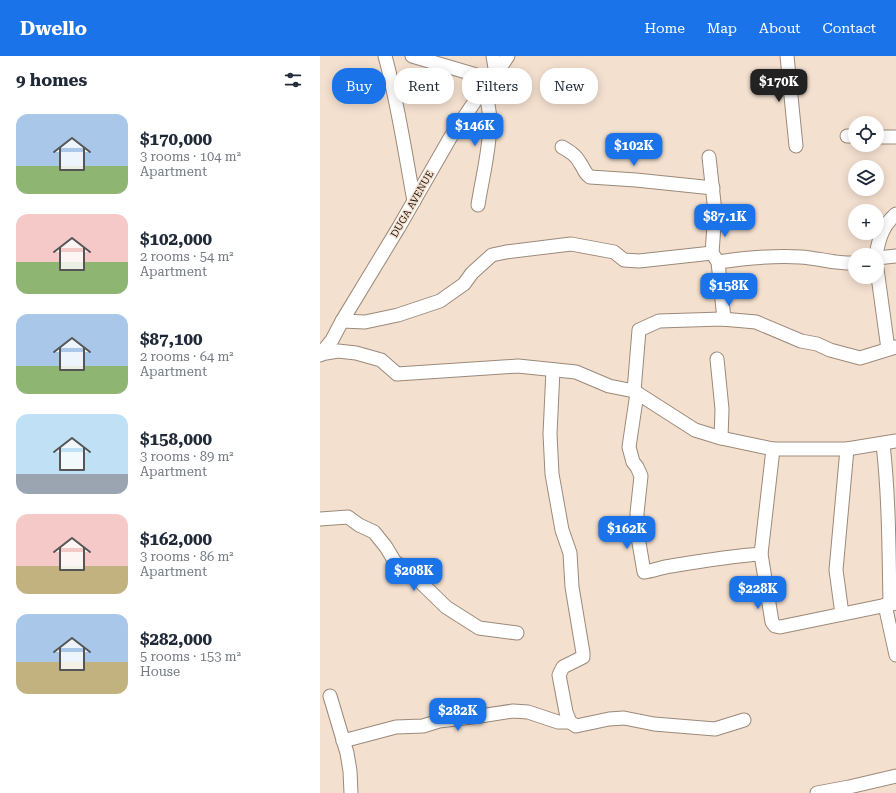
<!DOCTYPE html>
<html lang="en">
<head>
<meta charset="utf-8">
<style>
  body { margin:0; font-family:"Roboto Serif",serif; background:#f2f2f3; color:#1f2937; height:100vh; display:flex; flex-direction:column; font-size:15px; white-space:nowrap }
  * { box-sizing:border-box; margin:0 }
  p { font-size:13px; color:#747a83 }
  .icon { flex:none; width:22px; height:22px; fill:none; stroke:currentColor; stroke-width:2; stroke-linecap:round; stroke-linejoin:round }
  .map { position:relative; flex:1; overflow:hidden }
  .details { display:flex; flex-direction:column; background:#fff; width:320px }
  .details>* { flex:none }
  .banner { position:absolute; left:12px; top:12px; width:380px; height:36px; display:flex; gap:8px }
  .controls { position:absolute; left:528px; top:60px; display:grid; gap:8px }
  .controls a { display:grid; place-items:center; width:36px; height:36px; border-radius:50%; background:#fff; box-shadow:0 2px 10px #0003; font-size:20px }
  .price { position:absolute; translate:-50% -34px; padding:0 9px; border-radius:8px; background:#1a73e8; color:#fff; font-size:13px; line-height:26px; filter:drop-shadow(0 1px 2px #0008) }
  .price::after { content:''; position:absolute; left:50%; top:24px; width:12px; height:9px; margin-left:-6px; background:inherit; clip-path:polygon(0 0,100% 0,50% 100%) }
  .price.active { background:#222; color:#fff }
  ul { padding:0; list-style:none }
  li { display:flex; align-items:center; gap:12px; height:100px; padding:0 16px }
  li span { display:grid; place-items:center; flex:none; width:112px; height:80px; border-radius:12px; color:#555 }
  li>.icon { margin-inline-start:auto }
  span .icon { width:48px; height:48px; fill:#fffc; stroke-width:1 }
  li b { font-size:17px }
  h2 { display:flex; justify-content:space-between; align-items:center; height:48px; padding:0 16px; font-size:17px }
  .pill { padding:0 14px; border-radius:16px; background:#fff; box-shadow:0 2px 10px #0003; font-size:14px; line-height:36px }
  .pill.active { background:#1a73e8; color:#fff }
  header { display:flex; align-items:center; gap:24px; box-sizing:border-box; height:56px; padding:0 20px; background:#1a73e8; color:#fff }
  header strong { font-size:19px }
  nav { display:flex; gap:22px; margin-inline-start:auto; font-size:14px }
  main { display:flex; flex:1; min-height:0 }
  .map>svg:first-child { display:block }
  .lines { fill:none; stroke-linecap:round; stroke-linejoin:round }
  .minor-casing { stroke:#9b8979; stroke-width:15 }
  .minor { stroke:#fff; stroke-width:13 }
  .labels { text-anchor:middle; dominant-baseline:central; stroke-width:3; stroke-linejoin:round; paint-order:stroke }
  .street-label { font-size:10px; fill:#110a06; stroke:#f4e0cf }
</style>
</head>
<body>
<header>
<strong>Dwello</strong>
<nav><a>Home</a><a>Map</a><a>About</a><a>Contact</a></nav>
</header>
<main>
<section class="details">
<h2>9 homes<svg class="icon" aria-label="filters" viewBox="0 0 24 24"><path d="M4 7h16M4 17h16"/><circle cx="9" cy="7" r="2"/><circle cx="15" cy="17" r="2"/></svg></h2>
<ul>
<li><span style="background:linear-gradient(#a9c7e8 65%,#8fb573 0)"><svg class="icon" aria-label="home" viewBox="0 0 24 24"><path d="M3 11l9-7 9 7M6 9v11h12V9"/></svg></span><div><b>$170,000</b><p>3 rooms · 104 m²</p><p>Apartment</p></div></li>
<li><span style="background:linear-gradient(#f6c9c9 60%,#8fb573 0)"><svg class="icon" aria-label="home" viewBox="0 0 24 24"><path d="M3 11l9-7 9 7M6 9v11h12V9"/></svg></span><div><b>$102,000</b><p>2 rooms · 54 m²</p><p>Apartment</p></div></li>
<li><span style="background:linear-gradient(#a9c7e8 65%,#8fb573 0)"><svg class="icon" aria-label="home" viewBox="0 0 24 24"><path d="M3 11l9-7 9 7M6 9v11h12V9"/></svg></span><div><b>$87,100</b><p>2 rooms · 64 m²</p><p>Apartment</p></div></li>
<li><span style="background:linear-gradient(#bfe0f5 75%,#9aa5b1 0)"><svg class="icon" aria-label="home" viewBox="0 0 24 24"><path d="M3 11l9-7 9 7M6 9v11h12V9"/></svg></span><div><b>$158,000</b><p>3 rooms · 89 m²</p><p>Apartment</p></div></li>
<li><span style="background:linear-gradient(#f6c9c9 65%,#c2b280 0)"><svg class="icon" aria-label="home" viewBox="0 0 24 24"><path d="M3 11l9-7 9 7M6 9v11h12V9"/></svg></span><div><b>$162,000</b><p>3 rooms · 86 m²</p><p>Apartment</p></div></li>
<li><span style="background:linear-gradient(#a9c7e8 60%,#c2b280 0)"><svg class="icon" aria-label="home" viewBox="0 0 24 24"><path d="M3 11l9-7 9 7M6 9v11h12V9"/></svg></span><div><b>$282,000</b><p>5 rooms · 153 m²</p><p>House</p></div></li>
</ul>
</section>
<div class="map">
<svg width="576" height="737" viewBox="0 0 576 737">
  <rect width="100%" height="100%" fill="#f4e0cf"/>
  <g class="lines">
    <defs>
      <g id="minor">
        <path d="M 65,0 C 78,47 85,97 94,145"/>
        <polyline points="92,0 170,23"/>
        <polyline points="173,0 176,18"/>
        <polyline points="467,0 476,90"/>
        <polyline points="527,80 535,80"/>
        <polyline points="557,81 576,81"/>
        <path d="M 242,91 C 249,95 256,99 260,107 C 264,112 264,117 270,121 L 316,124 L 393,132"/>
        <polyline points="389,101 395,156 392,197 398,206 404,263"/>
        <path d="M 158,149 C 162,123 170,93 170,66 C 170,54 167,43 164,32"/>
        <path d="M 556,199 C 559,182 563,169 576,158"/>
        <polyline points="557,202 576,200"/>
        <path d="M 398,206 C 426,202 452,199 480,201 C 499,202 516,208 535,207"/>
        <polyline points="557,213 568,293"/>
        <polyline points="22,265 45,266 78,259 120,245 144,228 152,217 172,199 186,196 251,188 294,196 304,204 319,205 392,197"/>
        <polyline points="0,298 18,295 36,297 61,304 77,318 198,310 256,316 289,330 314,335 375,374 401,382 453,393 527,393 576,385"/>
        <polyline points="0,299 12,284 22,265 79,171 130,82 170,23 176,18 188,0"/>
        <polyline points="397,303 402,353 401,382"/>
        <polyline points="233,314 230,378 232,418 242,474 250,497 252,531 263,597 263,601 243,611 239,619 246,656 250,666 256,670 289,663 304,662 334,668 395,673 424,664"/>
        <polyline points="314,335 319,274 339,265 402,263 436,266 481,285 497,288 510,294 540,302 576,291"/>
        <path d="M 317,337 L 309,391 L 313,406 L 317,411 L 321,420 L 317,457 L 318,481 L 324,516 C 333,515 342,511 351,510 C 381,505 411,500 441,498"/>
        <path d="M 563,388 C 569,441 569,495 570,548"/>
        <polyline points="453,393 441,498 452,566 455,570 460,571 576,547"/>
        <polyline points="0,463 28,461 39,469 54,476 66,491 75,506 87,513 126,551 159,572 197,577"/>
        <polyline points="565,549 576,599"/>
        <polyline points="522,558 516,514 527,393"/>
        <polyline points="10,640 27,697 30,715 31,737"/>
        <polyline points="23,685 76,671 103,670 119,665 160,660 193,655 208,656 238,666 250,666"/>
        <polyline points="497,737 529,731 576,720"/>
      </g>
    </defs>
    <!-- minor casing -->
    <use href="#minor" class="minor-casing"/>
    <!-- minor -->
    <use href="#minor" class="minor"/>
  </g>
  <g class="labels">
    <!-- street labels -->
    <g class="street-label">
      <text transform="translate(92 148) rotate(-60)">DUGA AVENUE</text>
    </g>
  </g>
</svg>
<div class="controls">
<a><svg class="icon" aria-label="locate" viewBox="0 0 24 24"><circle cx="12" cy="12" r="6"/><path d="M12 2v4M12 18v4M2 12h4M18 12h4"/></svg></a>
<a><svg class="icon" aria-label="layers" viewBox="0 0 24 24"><path d="M12 4l9 5-9 5-9-5zM3 14l9 5 9-5"/></svg></a>
<a>+</a>
<a>−</a>
</div>
<b class="price active" style="left:459px;top:47px">$170K</b>
<b class="price" style="left:155px;top:91px">$146K</b>
<b class="price" style="left:314px;top:111px">$102K</b>
<b class="price" style="left:405px;top:182px">$87.1K</b>
<b class="price" style="left:409px;top:251px">$158K</b>
<b class="price" style="left:307px;top:494px">$162K</b>
<b class="price" style="left:94px;top:536px">$208K</b>
<b class="price" style="left:438px;top:554px">$228K</b>
<b class="price" style="left:138px;top:676px">$282K</b>
<div class="banner">
<a class="pill active">Buy</a>
<a class="pill">Rent</a>
<a class="pill">Filters</a>
<a class="pill">New</a>
</div>
</div>
</main>
</body>
</html>
